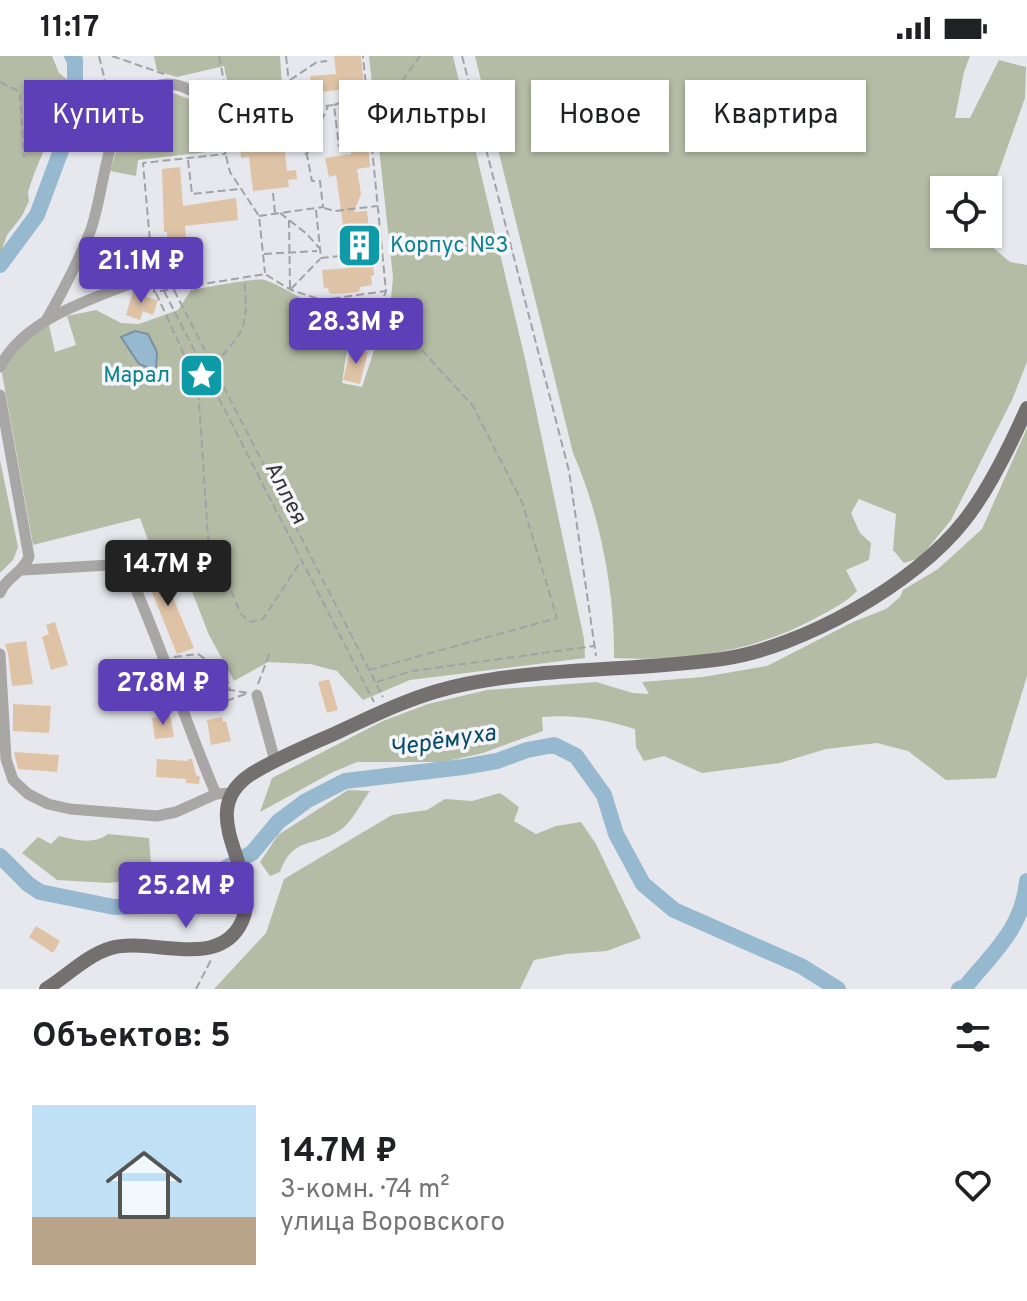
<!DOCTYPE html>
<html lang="ru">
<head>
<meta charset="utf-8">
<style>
  body { margin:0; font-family:Overpass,sans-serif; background:#f2f2f2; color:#202124; height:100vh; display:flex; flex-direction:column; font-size:30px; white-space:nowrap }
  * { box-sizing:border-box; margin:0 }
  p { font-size:26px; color:#757577 }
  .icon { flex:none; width:44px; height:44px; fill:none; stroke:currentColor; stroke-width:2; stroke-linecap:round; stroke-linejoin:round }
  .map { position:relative; height:933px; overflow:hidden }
  .side { display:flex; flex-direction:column; background:#fff; flex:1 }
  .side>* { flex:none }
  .hud { position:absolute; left:24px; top:24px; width:980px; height:72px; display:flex; gap:16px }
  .controls { position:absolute; left:930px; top:120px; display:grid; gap:16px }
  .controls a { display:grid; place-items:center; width:72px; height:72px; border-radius:0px; background:#fff; box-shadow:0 2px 6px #0004; font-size:40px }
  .price { position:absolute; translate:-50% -68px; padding:0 18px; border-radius:8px; background:#5d3fb7; color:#fff; font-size:26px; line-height:52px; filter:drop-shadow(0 2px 4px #0008) }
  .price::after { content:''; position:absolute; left:50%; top:48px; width:24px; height:18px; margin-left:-12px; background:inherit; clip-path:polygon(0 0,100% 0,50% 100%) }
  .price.active { background:#222; color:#fff }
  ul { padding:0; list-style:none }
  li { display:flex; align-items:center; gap:24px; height:200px; padding:0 32px }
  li+li { border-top:2px solid #e0e0e0 }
  li span { display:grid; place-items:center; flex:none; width:224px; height:160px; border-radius:0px; color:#555 }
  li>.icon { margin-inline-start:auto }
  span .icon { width:96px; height:96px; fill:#fffc; stroke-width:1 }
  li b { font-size:34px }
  h2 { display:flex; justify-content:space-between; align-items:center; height:96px; padding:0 32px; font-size:34px }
  .pill { padding:0 28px; border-radius:0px; background:#fff; box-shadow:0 2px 6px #0004; font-size:28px; line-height:72px }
  .pill.active { background:#5d3fb7; color:#fff }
  .status { display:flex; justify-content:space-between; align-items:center; height:56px; padding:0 40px; background:#fff; direction:ltr }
  .status svg { height:22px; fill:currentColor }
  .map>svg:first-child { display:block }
  .green { fill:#b4bca5 }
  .water { fill:#96b9d0; stroke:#7991a2; stroke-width:2 }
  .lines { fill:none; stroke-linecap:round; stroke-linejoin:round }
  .stream { stroke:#7991a2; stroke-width:3 }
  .river { stroke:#96b9d0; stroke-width:16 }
  .building { fill:#dec3a6 }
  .path { stroke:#a1a2a6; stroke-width:2; stroke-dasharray:8 4; stroke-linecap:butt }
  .minor { stroke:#a9a7a6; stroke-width:11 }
  .major { stroke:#74706f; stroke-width:14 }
  .labels { text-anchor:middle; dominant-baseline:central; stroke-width:7; stroke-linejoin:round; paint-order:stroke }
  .culture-label { font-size:22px; fill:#0d838f; stroke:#f5f5fa; text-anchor:start }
  .street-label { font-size:22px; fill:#353537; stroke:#f5f5fa }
  .water-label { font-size:24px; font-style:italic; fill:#064a69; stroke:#f5f5fa }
</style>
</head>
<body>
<div class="status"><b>11:17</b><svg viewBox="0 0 49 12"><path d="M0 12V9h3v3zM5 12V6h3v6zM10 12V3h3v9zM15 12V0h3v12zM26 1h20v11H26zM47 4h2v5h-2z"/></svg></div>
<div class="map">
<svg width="1027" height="933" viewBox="0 0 1027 933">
  <rect width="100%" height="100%" fill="#e7e8ed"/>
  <!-- green -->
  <g class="green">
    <polygon points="0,0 52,0 59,17 68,24 61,53 34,118 28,136 29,145 22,160 7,179 0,199"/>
    <polygon points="154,0 280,0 283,45 219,58 209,74 215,95 138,104 136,120 110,115 122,76 133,54 168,35 205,49 227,25 224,10 177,21 157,15"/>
    <path d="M 369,0 L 453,0 L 526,307 L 584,583 L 585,602 L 410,624 L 363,644 L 337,615 L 310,608 L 268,606 L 234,625 L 209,579 L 191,533 L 169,498 L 148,484 L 140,462 L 33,489 L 2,317 C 13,294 27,282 49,269 L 55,296 L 76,289 L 67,260 L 96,254 L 121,267 L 139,268 L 178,254 L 191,234 C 203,232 257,221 265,224 C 300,237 297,250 341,244 L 351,264 L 342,327 L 362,331 L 391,243 L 393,221 Z"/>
    <path d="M 475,0 L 970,0 L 964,16 L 955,62 L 970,62 L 999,4 L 1026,11 L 1025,42 L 988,146 L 988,134 L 944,134 L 944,178 L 977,178 L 1010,206 L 1027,209 L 1027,306 L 1012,344 L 951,464 L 920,502 L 904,507 L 893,494 L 896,458 L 859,443 L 851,457 L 860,477 L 871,487 L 869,504 L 846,514 L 857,535 C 845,547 831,554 816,562 C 753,596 685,606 614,602 C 615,536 600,458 573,397 Z"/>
    <path d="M 1027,372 L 1027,620 L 996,722 L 946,724 L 908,695 L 877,687 L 826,693 L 780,707 L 702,717 L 664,700 L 644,705 L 636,691 L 635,673 C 604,663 575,658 542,661 L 543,675 L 483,697 L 443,706 L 357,706 L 333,716 L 260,756 L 272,722 L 383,665 L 428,648 L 487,634 L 596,626 L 633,637 L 649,638 L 642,626 L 703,621 L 767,610 L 853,566 L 886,553 L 900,541 L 903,534 L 938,513 L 982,473 Z"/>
    <polygon points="0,404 18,491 13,504 0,517"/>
    <path d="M 348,734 L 370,735 C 361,747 351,768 339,775 C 312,792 293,780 280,816 L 270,820 L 260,806 L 278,779 Z"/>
    <polygon points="500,737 519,751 514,765 536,778 556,770 581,766 596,788 641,882 607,895 566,898 534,904 520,933 214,933 266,877 284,823 392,759 427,754 445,743 472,745"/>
    <path d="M 108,778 L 149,782 L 152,822 L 108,827 L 57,824 L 22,797 L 38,781 L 51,788 L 59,780 C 76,784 93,789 108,778 Z"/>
  </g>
  <!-- water -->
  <polygon class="water" points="135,275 148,278 157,296 156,315 139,308 121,281"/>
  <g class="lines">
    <!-- stream -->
    <polyline class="stream" points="966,930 968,933"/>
    <!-- river -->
    <g class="river">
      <polyline points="0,209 37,159 75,57 75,4 72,0"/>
      <polyline points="0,800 28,828 40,836 114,851 137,850 210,821 252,797 278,766 306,745 345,725 463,711 497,705 527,694 554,689 576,700 604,739 616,778 643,828 674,854 801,910 838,933"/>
      <path d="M 959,933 L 966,930 C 994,896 1023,871 1027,825"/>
    </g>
  </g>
  <!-- building -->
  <g class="building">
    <polygon points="334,0 361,0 364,31 312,37 310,20 336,18"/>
    <polygon points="282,67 287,115 296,114 297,123 288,124 289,131 253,135 249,101 241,102 240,93 248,92 246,75 272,72 272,68"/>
    <polygon points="366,67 370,111 357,113 361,138 354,156 367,155 374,219 371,220 372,229 360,231 359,236 334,238 329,237 328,232 324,232 322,214 349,212 336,119 329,121 325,102 351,98 348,68"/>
    <polygon points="180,111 183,150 236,142 238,164 185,170 188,208 170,210 167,176 164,176 162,113"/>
    <polygon points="140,233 148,236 146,241 158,244 153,259 143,255 140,264 126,259 133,236"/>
    <polygon points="351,292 368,296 360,328 343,324"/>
    <polygon points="158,506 194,592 177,598 142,512"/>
    <polygon points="55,566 68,609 51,614 42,581 49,578 46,569"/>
    <polygon points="26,585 33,628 12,630 8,598 5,588"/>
    <polygon points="222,617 226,634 187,641 182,625"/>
    <polygon points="329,623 338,654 327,657 318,626"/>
    <polygon points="13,648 51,650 49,677 13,675"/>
    <polygon points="170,659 174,681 155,683 152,662"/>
    <polygon points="222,661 223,666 226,665 231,685 211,689 207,664"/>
    <polygon points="14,696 59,699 57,716 18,713"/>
    <polygon points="157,703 188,705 188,703 192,703 196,719 200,721 199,728 186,727 186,723 156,721"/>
    <polygon points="36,870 60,885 53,897 29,881"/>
  </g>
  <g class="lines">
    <!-- path -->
    <g class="path">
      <polyline points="99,0 113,58"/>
      <polyline points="112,0 164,18"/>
      <polyline points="219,0 228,46"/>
      <polyline points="286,0 292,54"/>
      <polyline points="462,0 569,415 596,600"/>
      <polyline points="290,24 317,6 327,5"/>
      <polyline points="0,26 20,36 24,101"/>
      <polyline points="334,49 402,25 420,0"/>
      <polyline points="242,60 334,49 339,91"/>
      <polyline points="307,98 328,50"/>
      <polyline points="226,100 230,116 259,160 265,217"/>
      <polyline points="188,104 192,138 239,133"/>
      <polyline points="273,137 275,157"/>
      <polyline points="324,152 335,155 377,150"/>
      <polyline points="316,154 321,202 341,200"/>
      <polyline points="280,157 307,178 319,192"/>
      <polyline points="259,160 323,151 320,125 312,125 307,99 287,82 285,55"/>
      <polyline points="289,164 290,233"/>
      <polyline points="264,198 317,195"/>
      <polyline points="152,207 143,107 225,98 229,73"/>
      <polyline points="154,230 154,236 265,218 291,234 322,244 386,235 363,0"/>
      <polyline points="291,233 320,203"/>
      <polyline points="174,234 383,641"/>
      <polyline points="164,235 374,646"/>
      <polyline points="156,237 198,329 208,482 241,558 251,566 263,563 301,505"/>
      <polyline points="347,242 368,268"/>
      <polyline points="361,295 369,269 386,236"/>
      <path d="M 214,309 C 245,274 249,271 244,223"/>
      <polyline points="174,601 198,598 225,617 230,634 248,637 213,650"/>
      <polyline points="369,614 557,562 522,446 473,350 420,292 378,251"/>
      <polyline points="377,626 412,615 594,590"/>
      <polyline points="258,628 270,596"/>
      <polyline points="188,642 229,634"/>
      <polyline points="196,933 212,902"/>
    </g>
    <!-- minor -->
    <g class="minor">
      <path d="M 47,263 C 63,235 78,206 90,176 C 107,133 105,32 167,28 C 189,27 214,50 231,61"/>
      <path d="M 0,311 C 26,259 102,240 153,219"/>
      <path d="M 0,339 L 29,501 C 21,519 7,520 0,537"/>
      <path d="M 23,514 L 110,509 L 127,513 C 161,587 184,664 216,738"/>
      <polyline points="0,598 6,703 13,724 28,738 48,748 70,753 157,760 176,756 216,738 231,737"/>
      <polyline points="257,639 275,705"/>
    </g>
    <!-- major -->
    <path class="major" d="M 46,933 C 67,920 87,899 111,892 C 150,881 213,913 239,871 C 271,820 183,755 258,714 C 283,700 308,689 334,678 C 376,658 419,637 466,628 C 550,611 638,615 722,603 C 801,592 915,528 964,465 C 989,434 1011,388 1027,352"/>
  </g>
  <!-- icons -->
  <defs>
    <symbol id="building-square" viewBox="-11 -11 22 22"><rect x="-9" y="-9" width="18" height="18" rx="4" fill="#0f9aa8" stroke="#f5f5fa"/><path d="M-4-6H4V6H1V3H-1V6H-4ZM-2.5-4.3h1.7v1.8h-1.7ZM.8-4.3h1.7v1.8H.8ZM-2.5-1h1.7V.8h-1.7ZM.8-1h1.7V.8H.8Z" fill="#fff"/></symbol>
    <symbol id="sight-square" viewBox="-11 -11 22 22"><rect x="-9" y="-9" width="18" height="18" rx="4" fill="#0f9aa8" stroke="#f5f5fa"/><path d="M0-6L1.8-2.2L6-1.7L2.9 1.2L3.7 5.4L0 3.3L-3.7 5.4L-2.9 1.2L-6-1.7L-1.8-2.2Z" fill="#fff"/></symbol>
  </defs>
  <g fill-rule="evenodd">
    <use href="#building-square" x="334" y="164" width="51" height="51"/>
    <use href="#sight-square" x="176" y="294" width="51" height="51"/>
  </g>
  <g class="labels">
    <!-- culture labels -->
    <g class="culture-label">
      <text x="390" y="190">Корпус №3</text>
      <text x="170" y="320" text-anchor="end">Марал</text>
    </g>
    <!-- street labels -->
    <g class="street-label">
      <text transform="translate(285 438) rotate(63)">Аллея</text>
    </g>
    <!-- water labels -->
    <g class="water-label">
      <text transform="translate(443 686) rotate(-9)">Черёмуха</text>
    </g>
  </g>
</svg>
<div class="controls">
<a><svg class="icon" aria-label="locate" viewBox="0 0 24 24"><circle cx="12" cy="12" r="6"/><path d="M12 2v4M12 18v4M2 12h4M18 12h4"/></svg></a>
</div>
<b class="price" style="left:141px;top:249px">21.1M ₽</b>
<b class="price" style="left:356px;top:310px">28.3M ₽</b>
<b class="price active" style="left:168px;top:552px">14.7M ₽</b>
<b class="price" style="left:163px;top:671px">27.8M ₽</b>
<b class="price" style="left:186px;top:874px">25.2M ₽</b>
<div class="hud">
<a class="pill active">Купить</a>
<a class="pill">Снять</a>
<a class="pill">Фильтры</a>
<a class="pill">Новое</a>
<a class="pill">Квартира</a>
</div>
</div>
<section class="side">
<h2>Объектов: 5<svg class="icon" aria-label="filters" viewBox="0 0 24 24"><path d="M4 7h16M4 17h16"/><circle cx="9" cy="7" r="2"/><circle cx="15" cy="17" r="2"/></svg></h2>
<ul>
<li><span style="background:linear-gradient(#bfe0f5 70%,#b9a48a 0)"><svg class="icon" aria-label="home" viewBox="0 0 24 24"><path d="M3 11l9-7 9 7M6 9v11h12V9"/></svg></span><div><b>14.7M ₽</b><p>3-комн. · 74 m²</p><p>улица Воровского</p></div><svg class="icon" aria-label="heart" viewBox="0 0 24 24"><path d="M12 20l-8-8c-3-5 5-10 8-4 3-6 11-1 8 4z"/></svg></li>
</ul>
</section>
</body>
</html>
